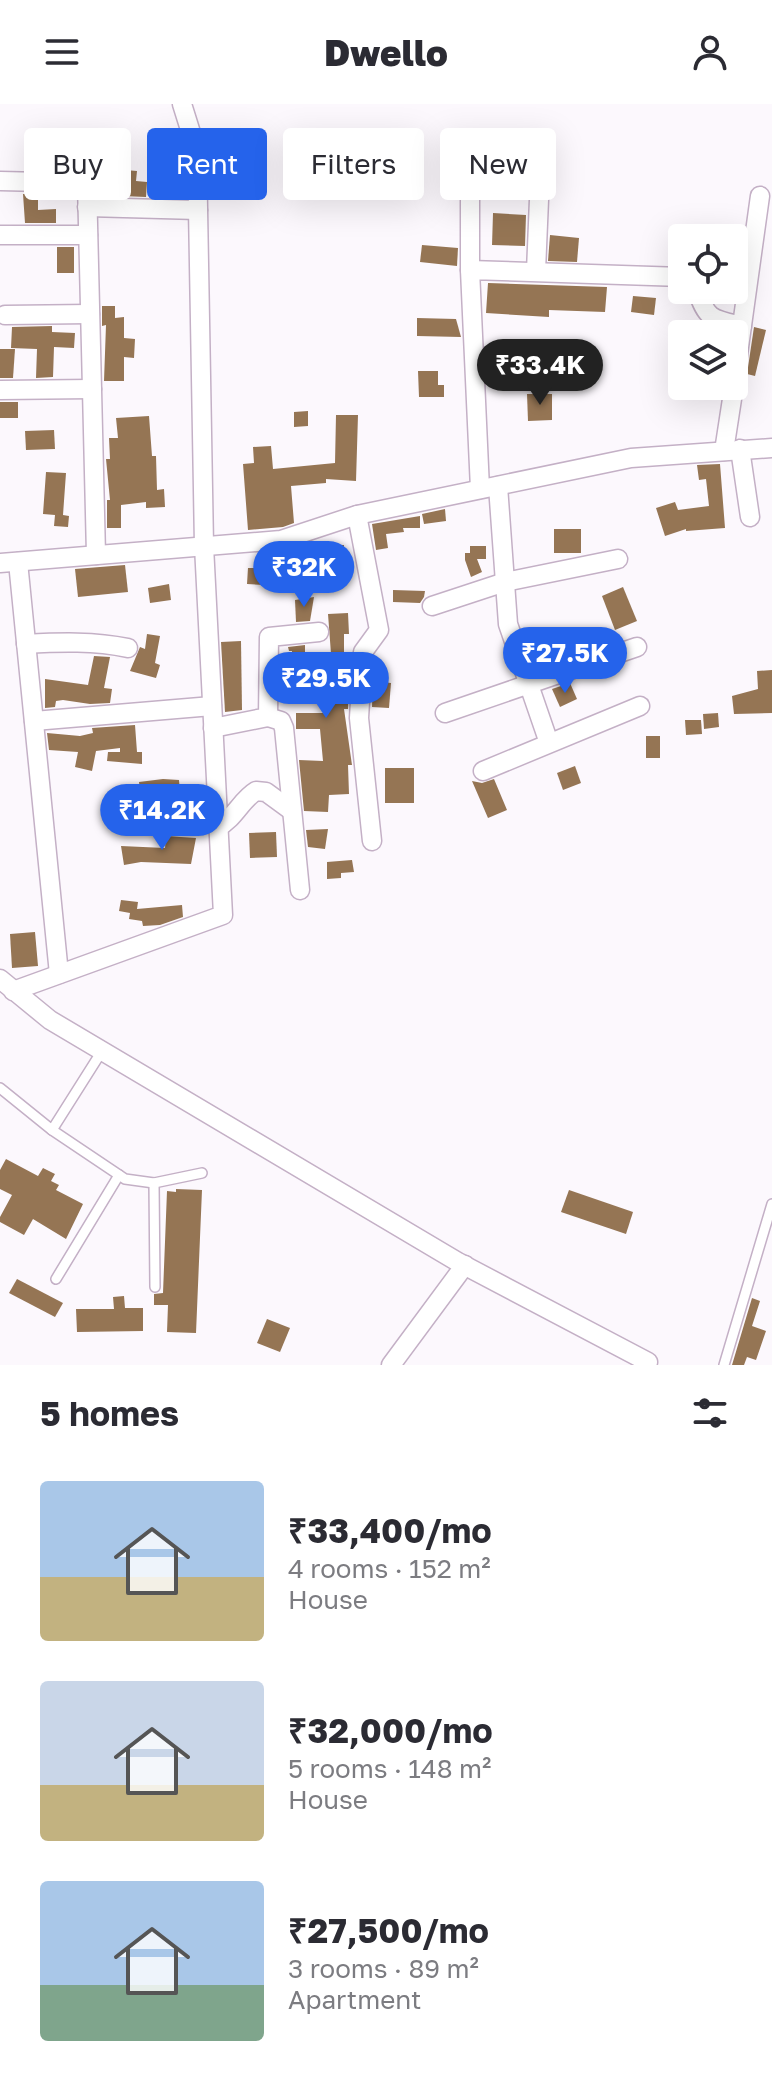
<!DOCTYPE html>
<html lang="en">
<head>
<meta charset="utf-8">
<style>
  body { margin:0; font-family:"Golos Text",sans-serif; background:#f2f2f3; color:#2b2b33; height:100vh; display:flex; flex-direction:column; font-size:30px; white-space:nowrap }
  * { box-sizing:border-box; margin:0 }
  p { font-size:26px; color:#7c7c81 }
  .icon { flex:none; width:44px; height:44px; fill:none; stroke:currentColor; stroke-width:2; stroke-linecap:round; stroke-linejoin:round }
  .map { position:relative; height:1261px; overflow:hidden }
  .side { display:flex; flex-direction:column; background:#fff; flex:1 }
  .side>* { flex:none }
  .hud { position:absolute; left:24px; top:24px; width:724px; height:72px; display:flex; gap:16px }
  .fabs { position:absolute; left:668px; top:120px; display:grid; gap:16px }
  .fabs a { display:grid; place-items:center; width:80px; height:80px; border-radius:8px; background:#fff; box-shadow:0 8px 32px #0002; font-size:40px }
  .price { position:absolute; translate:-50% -68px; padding:0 18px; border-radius:28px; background:#2563eb; color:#fff; font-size:26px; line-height:52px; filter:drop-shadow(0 2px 4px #0008) }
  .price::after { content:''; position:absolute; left:50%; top:48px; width:24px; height:18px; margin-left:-12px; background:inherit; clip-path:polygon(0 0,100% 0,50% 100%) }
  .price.selected { background:#222; color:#fff }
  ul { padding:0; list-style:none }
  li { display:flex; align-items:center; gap:24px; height:200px; padding:0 40px }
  li span { display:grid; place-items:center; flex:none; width:224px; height:160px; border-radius:8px; color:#555 }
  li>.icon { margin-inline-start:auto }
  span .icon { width:96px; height:96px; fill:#fffc; stroke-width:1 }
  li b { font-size:34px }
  h2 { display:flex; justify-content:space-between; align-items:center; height:96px; padding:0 40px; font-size:34px }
  .pill { padding:0 28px; border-radius:8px; background:#fff; box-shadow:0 8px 32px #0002; font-size:28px; line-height:72px }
  .pill.selected { background:#2563eb; color:#fff }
  header { display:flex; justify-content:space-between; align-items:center; height:104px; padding:0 40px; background:#fff; font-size:36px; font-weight:800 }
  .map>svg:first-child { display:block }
  .building { fill:#957554 }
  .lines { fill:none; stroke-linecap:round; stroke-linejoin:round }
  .lane-casing { stroke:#c4b0c6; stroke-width:12 }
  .street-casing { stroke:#c4b0c6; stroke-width:21 }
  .lane { stroke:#fff; stroke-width:9 }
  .street { stroke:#fff; stroke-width:18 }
</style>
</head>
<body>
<header><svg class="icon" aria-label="menu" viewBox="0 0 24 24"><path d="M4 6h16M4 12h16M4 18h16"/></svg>Dwello<svg class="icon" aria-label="person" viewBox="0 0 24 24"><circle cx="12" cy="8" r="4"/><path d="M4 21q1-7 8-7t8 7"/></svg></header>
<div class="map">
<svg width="772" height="1261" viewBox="0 0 772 1261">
  <rect width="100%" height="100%" fill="#fcf8fd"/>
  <!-- building -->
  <g class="building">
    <polygon points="106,36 125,36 125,66 137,67 136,77 147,78 146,93 99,91 102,61 106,61"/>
    <polygon points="23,90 38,90 38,106 56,105 56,119 25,119"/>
    <polygon points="493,109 526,111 525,142 492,141"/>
    <polygon points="715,121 734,122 734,134 714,134"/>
    <polygon points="550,131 579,134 577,158 548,157"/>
    <polygon points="422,141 458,144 457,162 420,158"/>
    <rect x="57" y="143" width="17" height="26"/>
    <polygon points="488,179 607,183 605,208 549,206 549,213 486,209"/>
    <polygon points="633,192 656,194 654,211 631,208"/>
    <polygon points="102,202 115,202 115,214 124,213 124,234 135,235 134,254 124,253 124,277 104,277 106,221 102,222"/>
    <polygon points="417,214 456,215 461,233 417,232"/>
    <polygon points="52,222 52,228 75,229 74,244 54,243 53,273 36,274 37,245 11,244 12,223"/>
    <polygon points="754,223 766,226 755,272 747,270"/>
    <polygon points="518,241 517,252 486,255 486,243"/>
    <polygon points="0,245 15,245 13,274 0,274"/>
    <polygon points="418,267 438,267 438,281 444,281 444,293 419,293"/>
    <polygon points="527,290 552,290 552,316 528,317"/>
    <rect x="0" y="298" width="18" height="16"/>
    <polygon points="308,307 308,322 294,323 294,308"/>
    <polygon points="336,311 358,311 356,377 326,375 326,379 291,382 294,419 283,423 248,426 243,360 254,359 253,343 271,342 273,365 335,359"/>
    <polygon points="149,312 152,352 156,352 157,386 164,385 165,403 146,404 146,398 121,401 121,424 107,424 107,396 110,396 106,355 110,355 109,334 118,334 116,314"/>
    <polygon points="54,326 55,345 26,346 25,327"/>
    <polygon points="720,360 725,424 686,427 686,425 665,432 656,404 675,398 678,406 709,402 706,375 699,376 697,361"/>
    <polygon points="46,368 66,369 63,411 69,412 68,423 54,422 55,411 43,410"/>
    <polygon points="445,405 446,417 424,420 422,410"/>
    <polygon points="420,412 420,424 403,424 404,428 386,430 388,444 376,446 372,420"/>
    <rect x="554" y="425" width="27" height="24"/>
    <polygon points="325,441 344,441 343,470 325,470"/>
    <polygon points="470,442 486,442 486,455 477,455 482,468 471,473 465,456 465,449 470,449"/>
    <polygon points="274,455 320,456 316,476 265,476 264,481 247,480 248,464 254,464 255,457 274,458"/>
    <polygon points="125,461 128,488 78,493 75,465"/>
    <polygon points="169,480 171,496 150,499 148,484"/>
    <polygon points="623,483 637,517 615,526 602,492"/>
    <polygon points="393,486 425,487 424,493 420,499 393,498"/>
    <polygon points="314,493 310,517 296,518 295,496"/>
    <polygon points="348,509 349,530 344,530 344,550 349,574 348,605 344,605 352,661 348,661 349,690 329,691 328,708 304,707 299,656 323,657 320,625 296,625 296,609 326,609 326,585 290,584 292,547 289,547 288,543 305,541 305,562 332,563 328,510"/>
    <polygon points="147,530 160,532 155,559 160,561 156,574 130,567 140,543 145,545"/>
    <polygon points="241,537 242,606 225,608 221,538"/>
    <polygon points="94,552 110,553 104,584 112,585 110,599 90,600 63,596 56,597 55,603 45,604 45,575 88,581"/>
    <polygon points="772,566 772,609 734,610 732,592 758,585 757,567"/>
    <polygon points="373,577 391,579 389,604 372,603"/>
    <polygon points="570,579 577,595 560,603 552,585"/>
    <polygon points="718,609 719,623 704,625 703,610"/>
    <polygon points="685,616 701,616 702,630 686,631"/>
    <polygon points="135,621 137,648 142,648 142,660 107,657 108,648 120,648 120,644 96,647 92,667 75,663 78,648 49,646 47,629 80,632 93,629 92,624"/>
    <rect x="646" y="632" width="14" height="22"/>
    <polygon points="575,662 581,679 563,686 557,669"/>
    <rect x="385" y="664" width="29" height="35"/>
    <polygon points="163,675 179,676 181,701 142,705 139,678"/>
    <polygon points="494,675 507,706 488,714 472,677 482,679"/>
    <polygon points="328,725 325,745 308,743 306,726"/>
    <polygon points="276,728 277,753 250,754 249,729"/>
    <polygon points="166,732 196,734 191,760 141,758 124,761 121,742 165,744"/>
    <polygon points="352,756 354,768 341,769 341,774 327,775 327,758"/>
    <polygon points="121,796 138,798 137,805 182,801 183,813 160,821 143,822 142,817 129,815 130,809 119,807"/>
    <polygon points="35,828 38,862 12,864 10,830"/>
    <polygon points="6,1055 38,1072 43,1064 55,1070 51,1077 59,1081 56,1086 83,1100 66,1135 33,1115 24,1131 0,1118 0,1113 12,1091 0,1085 0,1066"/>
    <polygon points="176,1085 202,1086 196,1229 167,1228 168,1201 154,1201 154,1190 163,1189 167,1087 176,1088"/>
    <polygon points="569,1086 633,1108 626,1130 561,1108"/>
    <polygon points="17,1175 63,1199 55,1213 9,1189"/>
    <polygon points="124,1192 125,1204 143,1204 143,1227 77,1228 76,1205 114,1205 113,1193"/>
    <polygon points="752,1194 760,1197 752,1222 766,1227 756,1256 747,1253 744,1261 732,1261"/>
    <polygon points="267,1215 290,1224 280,1248 257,1239"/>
  </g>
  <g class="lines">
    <defs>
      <g id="lane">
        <polyline points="0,984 52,1026 102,947"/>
        <polyline points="52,1026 125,1075 154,1079 202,1069"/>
        <polyline points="154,1079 155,1183"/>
        <polyline points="56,1175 119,1071"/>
        <polyline points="724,1261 772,1100"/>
      </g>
      <g id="street">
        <polyline points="0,77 87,79 96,451"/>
        <polyline points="87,103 198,106"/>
        <polyline points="1,131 88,131"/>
        <polyline points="470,166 470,49"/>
        <polyline points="536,167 540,72"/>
        <path d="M 697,186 C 707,216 712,215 742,222"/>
        <polyline points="5,211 90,210"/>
        <polyline points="734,279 760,92"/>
        <polyline points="0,286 92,285"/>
        <polyline points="740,345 750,413"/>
        <polyline points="724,347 734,282"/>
        <polyline points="498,382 508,520 549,639"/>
        <polyline points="480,385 470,166 682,173"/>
        <polyline points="357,411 379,526 363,548 359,614 372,737"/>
        <polyline points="18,458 59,870"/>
        <polyline points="0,459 281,436 357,411 631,354 772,344"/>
        <polyline points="432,502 505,478 618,455"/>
        <path d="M 26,540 C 61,538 94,537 128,544"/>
        <polyline points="445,609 637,543"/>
        <polyline points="268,613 281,617 284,624 300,786"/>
        <polyline points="34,617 212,602"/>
        <polyline points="213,624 268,613 269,533 319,528"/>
        <polyline points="483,667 640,602"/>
        <path d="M 218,723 C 235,714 241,696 256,687 L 266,688 L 292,707"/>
        <polyline points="0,875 50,916 458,1158 648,1258 647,1261"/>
        <polyline points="13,887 223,811 204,442 197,48 182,0"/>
        <polyline points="391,1261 465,1161"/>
      </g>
    </defs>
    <!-- lane casing -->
    <use href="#lane" class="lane-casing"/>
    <!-- street casing -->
    <use href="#street" class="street-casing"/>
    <!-- lane -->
    <use href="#lane" class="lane"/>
    <!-- street -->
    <use href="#street" class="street"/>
  </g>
</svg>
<div class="fabs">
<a><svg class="icon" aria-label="locate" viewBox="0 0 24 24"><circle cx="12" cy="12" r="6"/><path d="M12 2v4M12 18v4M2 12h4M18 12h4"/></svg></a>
<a><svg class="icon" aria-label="layers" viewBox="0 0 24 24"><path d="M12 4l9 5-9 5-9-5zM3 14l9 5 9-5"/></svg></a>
</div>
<b class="price selected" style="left:540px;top:303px">₹33.4K</b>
<b class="price" style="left:304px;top:505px">₹32K</b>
<b class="price" style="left:565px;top:591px">₹27.5K</b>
<b class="price" style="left:326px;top:616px">₹29.5K</b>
<b class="price" style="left:162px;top:748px">₹14.2K</b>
<div class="hud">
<a class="pill">Buy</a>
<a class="pill selected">Rent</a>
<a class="pill">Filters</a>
<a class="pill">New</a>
</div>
</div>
<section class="side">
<h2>5 homes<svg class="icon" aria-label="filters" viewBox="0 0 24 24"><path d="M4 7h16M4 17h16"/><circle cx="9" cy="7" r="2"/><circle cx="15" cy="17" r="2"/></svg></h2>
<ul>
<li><span style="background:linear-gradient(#a9c7e8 60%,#c2b280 0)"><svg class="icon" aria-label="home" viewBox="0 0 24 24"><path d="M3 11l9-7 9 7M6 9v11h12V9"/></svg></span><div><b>₹33,400/mo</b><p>4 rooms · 152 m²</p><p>House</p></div></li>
<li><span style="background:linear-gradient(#c9d6e8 65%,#c2b280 0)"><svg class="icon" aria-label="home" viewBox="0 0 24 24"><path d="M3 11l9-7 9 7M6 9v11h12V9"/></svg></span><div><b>₹32,000/mo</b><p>5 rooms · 148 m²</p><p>House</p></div></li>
<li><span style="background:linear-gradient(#a9c7e8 65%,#7fa58c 0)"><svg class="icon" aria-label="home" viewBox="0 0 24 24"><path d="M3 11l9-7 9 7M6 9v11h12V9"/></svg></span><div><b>₹27,500/mo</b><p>3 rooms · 89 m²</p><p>Apartment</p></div></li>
</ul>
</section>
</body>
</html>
